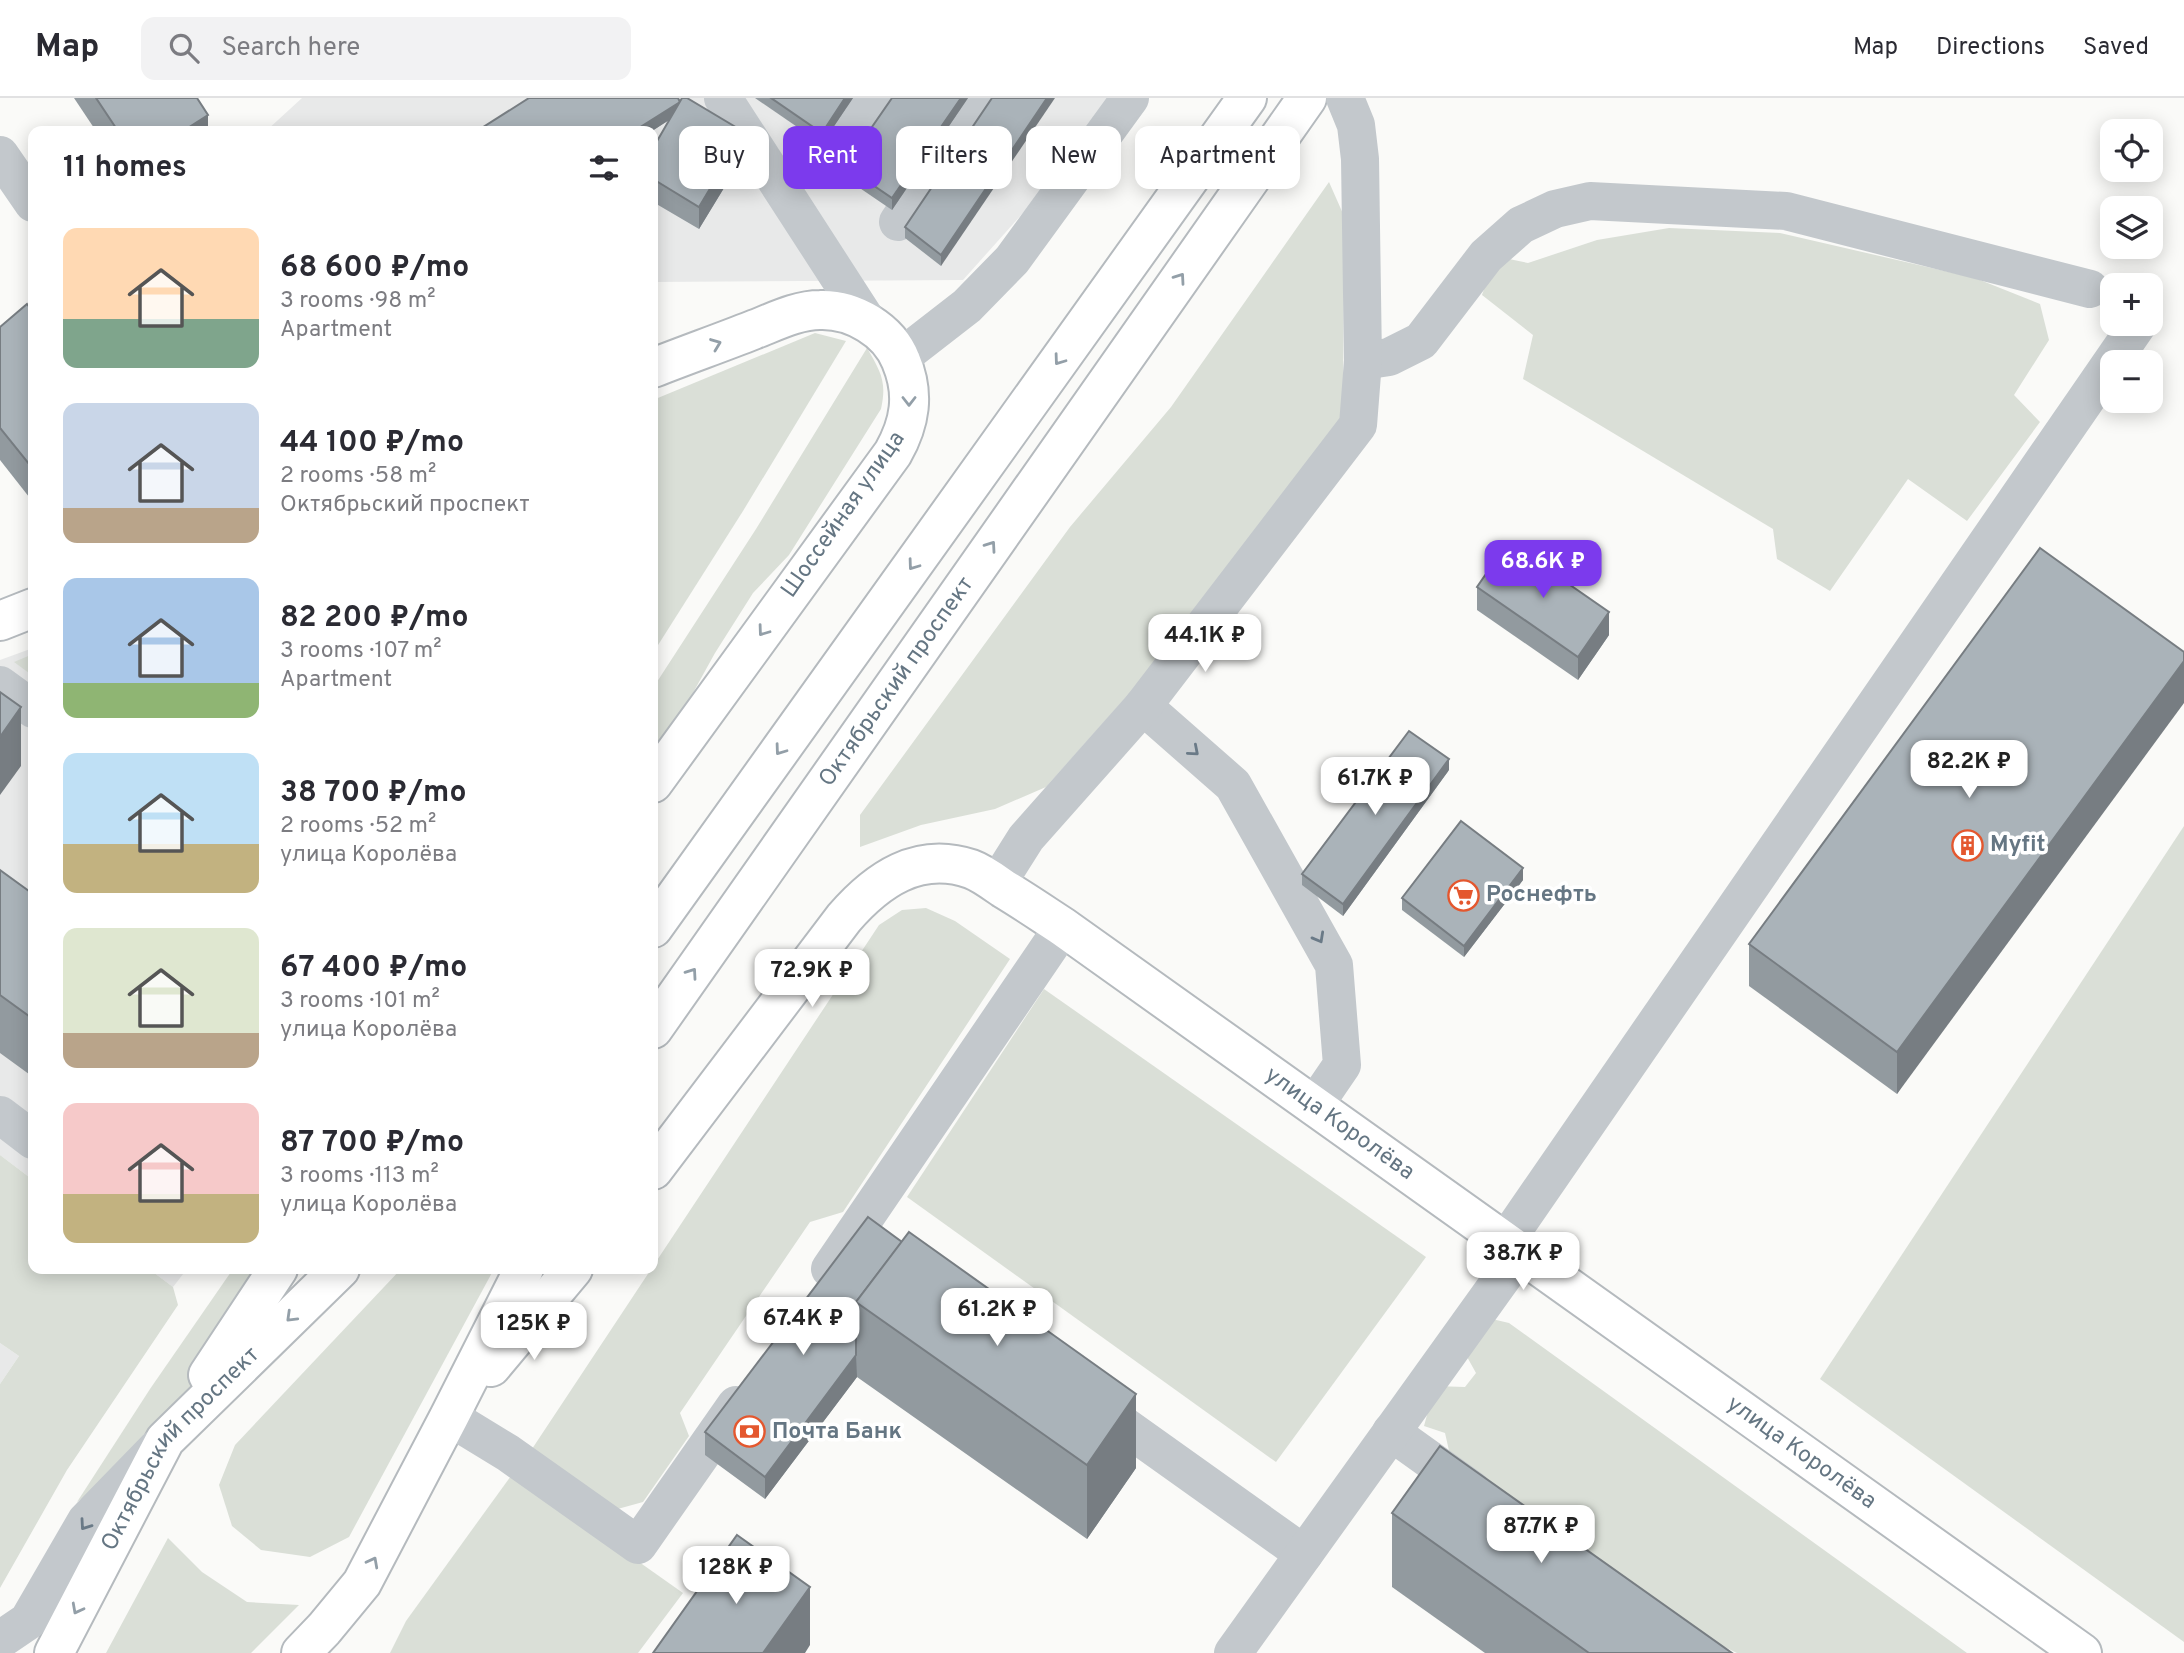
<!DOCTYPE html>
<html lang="en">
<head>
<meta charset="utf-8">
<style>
  body { margin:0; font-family:Overpass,sans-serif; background:#f2f2f3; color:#2b2b33; height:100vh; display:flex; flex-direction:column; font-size:26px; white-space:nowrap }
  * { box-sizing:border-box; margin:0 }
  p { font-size:23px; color:#7c7c81 }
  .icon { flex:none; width:38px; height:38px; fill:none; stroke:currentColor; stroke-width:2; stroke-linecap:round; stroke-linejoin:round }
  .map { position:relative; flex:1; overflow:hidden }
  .side { position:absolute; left:28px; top:28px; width:630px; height:1148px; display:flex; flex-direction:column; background:#fff; border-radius:14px; box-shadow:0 4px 18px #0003 }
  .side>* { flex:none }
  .banner { position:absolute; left:679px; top:28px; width:665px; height:63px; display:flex; gap:14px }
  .tools { position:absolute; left:2100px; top:21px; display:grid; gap:14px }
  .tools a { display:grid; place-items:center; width:63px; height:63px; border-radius:14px; background:#fff; box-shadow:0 4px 18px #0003; font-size:35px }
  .price { position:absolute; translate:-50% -60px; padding:0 16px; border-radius:14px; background:#fff; color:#222; font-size:23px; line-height:46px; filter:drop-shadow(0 2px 4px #0008) }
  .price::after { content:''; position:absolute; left:50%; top:42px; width:21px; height:16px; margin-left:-10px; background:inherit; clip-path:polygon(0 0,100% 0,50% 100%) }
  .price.active { background:#7c3aed; color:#fff }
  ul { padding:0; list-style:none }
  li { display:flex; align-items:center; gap:21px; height:175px; padding:0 35px }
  li span { display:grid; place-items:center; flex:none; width:196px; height:140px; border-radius:14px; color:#555 }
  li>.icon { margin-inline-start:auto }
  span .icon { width:84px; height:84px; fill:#fffc; stroke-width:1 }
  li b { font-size:30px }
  h2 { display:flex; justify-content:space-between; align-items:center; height:84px; padding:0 35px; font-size:30px }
  .pill { padding:0 24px; border-radius:14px; background:#fff; box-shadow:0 4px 18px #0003; font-size:24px; line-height:63px }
  .pill.active { background:#7c3aed; color:#fff }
  header { display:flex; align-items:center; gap:42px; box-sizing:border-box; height:98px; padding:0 35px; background:#fff; border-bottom:2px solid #e1e1e2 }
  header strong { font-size:33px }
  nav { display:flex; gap:38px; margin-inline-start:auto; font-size:24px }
  .search { width:490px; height:63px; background:#f2f2f3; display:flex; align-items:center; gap:18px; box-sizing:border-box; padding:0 24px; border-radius:14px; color:#7c7c81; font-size:26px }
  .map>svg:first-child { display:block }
  .built { fill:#e8e9e9 }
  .green { fill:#dadfd7 }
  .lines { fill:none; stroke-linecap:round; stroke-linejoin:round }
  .major-casing { stroke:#b5babe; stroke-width:42 }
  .minor { stroke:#c3c8cc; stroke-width:38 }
  .major { stroke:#fff; stroke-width:38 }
  .wall { fill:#929a9f }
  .shaded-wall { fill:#777d82 }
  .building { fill:#aab3b9; stroke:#777d82; stroke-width:2 }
  .oneway { stroke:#939fa8 }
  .oneway2 { stroke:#6a7a87 }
  .labels { text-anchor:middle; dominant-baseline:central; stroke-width:7; stroke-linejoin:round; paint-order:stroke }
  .street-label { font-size:23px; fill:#657683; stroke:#fff }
  .poi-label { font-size:23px; font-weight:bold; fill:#657683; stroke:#fff; text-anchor:start }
</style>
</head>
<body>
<header>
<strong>Map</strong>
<div class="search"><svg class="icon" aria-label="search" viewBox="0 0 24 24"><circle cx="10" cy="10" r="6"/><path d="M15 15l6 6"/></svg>Search here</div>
<nav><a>Map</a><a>Directions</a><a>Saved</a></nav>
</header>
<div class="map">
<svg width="2184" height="1555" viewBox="0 0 2184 1555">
  <rect width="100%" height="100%" fill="#fafaf8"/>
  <!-- built -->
  <g class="built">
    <polygon points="302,0 1110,0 1047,88 963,182 653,184 653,33 266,33"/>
    <polygon points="33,550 33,1082 0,1057 0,562"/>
    <polygon points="149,1171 187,1171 173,1189"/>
    <polygon points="0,1245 19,1258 0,1286"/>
  </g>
  <!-- green -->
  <g class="green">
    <polygon points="1329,84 1344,118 1343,318 1187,531 1046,689 995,711 921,727 860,749 860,717 1070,429 1171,309"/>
    <polygon points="1669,130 1780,135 1975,180 2040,206 2049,242 2014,297 2040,324 1967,423 1908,381 1830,493 1777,461 1773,431 1523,281 1533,237 1482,197 1490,174 1509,161 1528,165 1597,142"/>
    <polygon points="815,235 846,243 743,413 653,555 653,302"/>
    <path d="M 867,250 C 881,274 887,284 881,311 L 789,457 L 753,495 L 715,555 L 673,631 L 653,658 L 653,590 L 756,431 Z"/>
    <polygon points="33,556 33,578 14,564"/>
    <polygon points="2184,728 2184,1544 1820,1281"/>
    <polygon points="926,810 955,823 1010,861 843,1114 810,1124 680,1315 689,1338 643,1404 614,1412 528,1357 879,827 902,812"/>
    <polygon points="1044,891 1426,1159 1276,1364 907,1099"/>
    <polygon points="0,1057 33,1082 33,1171 149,1171 173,1189 178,1207 67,1372 0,1490 0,1286 19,1258 0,1245"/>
    <polygon points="233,1171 288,1171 165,1342 77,1404 150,1291"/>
    <polygon points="401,1171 494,1171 349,1439 310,1459 261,1452 232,1428 219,1387 235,1347"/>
    <polygon points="1492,1221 1509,1225 1967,1555 1737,1555 1712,1543 1450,1357 1445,1335 1424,1328 1435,1288 1465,1289 1476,1275 1466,1257"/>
    <polygon points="513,1375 683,1495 638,1555 390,1555 406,1523"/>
    <polygon points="168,1440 202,1474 247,1504 299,1507 251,1555 106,1555"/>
  </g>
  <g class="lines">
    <defs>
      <g id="major">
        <path d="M 653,270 C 686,257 720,245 753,232 C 774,224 797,212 820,212 C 853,211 889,232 901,263 C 915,296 910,325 893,355 L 653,685"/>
        <polyline points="0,523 33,510"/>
        <polyline points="653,830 1247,0"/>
        <path id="s1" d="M 653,931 L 1307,0"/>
        <path id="s2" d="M 653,1072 L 844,820 C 877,782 918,753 971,771 C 982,775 994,784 1004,791 C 1024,803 1043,816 1063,829 L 2082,1555"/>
        <polyline points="491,1269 573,1171"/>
        <polyline points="208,1277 278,1171"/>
        <path id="s3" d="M 54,1555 L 165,1342 L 340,1171"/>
        <polyline points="301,1555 324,1531 362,1485 449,1319 524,1171"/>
      </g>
    </defs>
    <!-- major casing -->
    <use href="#major" class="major-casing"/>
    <!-- minor -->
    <g class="minor">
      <polyline points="723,0 869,226"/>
      <polyline points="0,57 33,105"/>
      <polyline points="832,59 874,0"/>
      <polyline points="898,124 982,0"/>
      <polyline points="900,260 967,208 1012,162 1130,0"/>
      <polyline points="1363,263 1389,259 1421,243 1486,158 1521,127 1555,111 1590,103 1786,113 2090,191"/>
      <polyline points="0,587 33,611"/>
      <polyline points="1143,608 1233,687 1334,867 1342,967 1314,1008"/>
      <polyline points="997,786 1026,740 1143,608 1358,327 1363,263 1360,61 1356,27 1345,0"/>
      <polyline points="0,1017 33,1042"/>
      <polyline points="1505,1144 2138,226"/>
      <polyline points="830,1171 1063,829"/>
      <polyline points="1095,1307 1304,1456"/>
      <polyline points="449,1319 508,1355 638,1447 736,1307"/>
      <polyline points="1391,1334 1472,1392"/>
      <polyline points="0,1542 28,1523 86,1423 156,1351"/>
      <polyline points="1233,1555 1520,1155"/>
    </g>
    <!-- major -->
    <use href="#major" class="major"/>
  </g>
  <!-- wall -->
  <g class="wall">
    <polygon points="74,0 197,0 208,33 96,33"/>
    <polygon points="755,0 853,0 822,46"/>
    <polygon points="892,0 968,0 892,112 845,80 845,68"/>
    <polygon points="992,0 941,168 905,140 905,129"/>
    <polygon points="680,4 744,57 699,131 653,104 653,50 669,22 652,33 477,33"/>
    <polygon points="33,214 33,404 0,362 0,229"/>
    <polygon points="1477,489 1609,537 1578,582 1477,512"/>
    <polygon points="2184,554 1897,996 1749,888 1749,846"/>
    <polygon points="1449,672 1343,818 1302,787 1302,776"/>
    <polygon points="0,772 33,796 33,979 0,955"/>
    <polygon points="1523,782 1464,859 1402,812 1402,800"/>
    <polygon points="868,1119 1136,1370 1087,1441 857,1279 765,1401 705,1357 705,1334"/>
    <polygon points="1392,1415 1732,1555 1485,1555 1392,1489"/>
  </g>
  <!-- shaded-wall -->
  <g class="shaded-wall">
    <polygon points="845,0 853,0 822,46 822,35"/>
    <polygon points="961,0 968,0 892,112 892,100"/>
    <polygon points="1047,0 1055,0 941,168 941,157"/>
    <polygon points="680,4 680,15 652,33 634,33"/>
    <polygon points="208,17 208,33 183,33"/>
    <polygon points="744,34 744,57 699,131 699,109"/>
    <polygon points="1609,514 1609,537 1578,582 1578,559"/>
    <polygon points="2184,563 2184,605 1897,996 1897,954"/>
    <polygon points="21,609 21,668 0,697 0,639"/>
    <polygon points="1449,661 1449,672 1343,818 1343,806"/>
    <polygon points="1523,770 1523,782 1464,859 1464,848"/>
    <polygon points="856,1257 857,1279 765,1401 765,1379"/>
    <polygon points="1136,1296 1136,1370 1087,1441 1087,1367"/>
    <polygon points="810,1489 810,1547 805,1555 763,1555"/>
  </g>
  <!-- building -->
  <g class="building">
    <polygon points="96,0 197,0 208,17 183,33 118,33"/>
    <polygon points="529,0 678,0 680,4 634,33 477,33"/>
    <polygon points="682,0 687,0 744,34 699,109 653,81 653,50"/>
    <polygon points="771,0 845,0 822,35"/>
    <polygon points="892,0 961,0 892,100 845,68"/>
    <polygon points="992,0 1047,0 941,157 905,129"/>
    <polygon points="27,206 33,214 33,371 0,330 0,229"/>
    <polygon points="1508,444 1609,514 1578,559 1477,489"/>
    <polygon points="2040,450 2184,554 2184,563 1897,954 1749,846"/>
    <polygon points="0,594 21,609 0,639"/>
    <polygon points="1409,633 1449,661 1343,806 1302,776"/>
    <polygon points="1461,723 1523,770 1464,848 1402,800"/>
    <polygon points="0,772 33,796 33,921 0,897"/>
    <polygon points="868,1119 902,1144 856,1204 856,1257 765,1379 705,1334"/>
    <polygon points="909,1134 1136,1296 1087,1367 856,1204"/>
    <polygon points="1440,1348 1732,1555 1589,1555 1392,1415"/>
    <polygon points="737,1437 810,1489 763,1555 653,1555"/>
  </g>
  <!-- one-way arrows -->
  <defs><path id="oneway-chevron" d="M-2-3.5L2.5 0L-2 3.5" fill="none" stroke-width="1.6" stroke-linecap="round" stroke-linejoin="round" transform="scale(1.75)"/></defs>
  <g class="oneway">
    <use href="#oneway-chevron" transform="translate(1180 180) rotate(-55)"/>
    <use href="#oneway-chevron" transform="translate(716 246) rotate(-21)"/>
    <use href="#oneway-chevron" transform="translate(1059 262) rotate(126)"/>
    <use href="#oneway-chevron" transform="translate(909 303) rotate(90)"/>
    <use href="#oneway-chevron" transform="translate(991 448) rotate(-55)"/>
    <use href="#oneway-chevron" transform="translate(913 467) rotate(126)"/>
    <use href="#oneway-chevron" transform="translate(763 533) rotate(126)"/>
    <use href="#oneway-chevron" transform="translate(780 652) rotate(126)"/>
    <use href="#oneway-chevron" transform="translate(692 875) rotate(-55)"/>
    <use href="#oneway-chevron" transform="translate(291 1219) rotate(136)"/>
    <use href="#oneway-chevron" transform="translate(373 1464) rotate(-62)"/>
    <use href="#oneway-chevron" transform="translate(77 1511) rotate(118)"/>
  </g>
  <g class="oneway2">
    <use href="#oneway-chevron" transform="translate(1194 653) rotate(41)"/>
    <use href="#oneway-chevron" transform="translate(1319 840) rotate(61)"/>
    <use href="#oneway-chevron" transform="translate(85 1427) rotate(125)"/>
  </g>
  <!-- icons -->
  <defs>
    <symbol id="building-ring" viewBox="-11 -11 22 22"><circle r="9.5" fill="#fff" stroke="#e4572e" stroke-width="1.5"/><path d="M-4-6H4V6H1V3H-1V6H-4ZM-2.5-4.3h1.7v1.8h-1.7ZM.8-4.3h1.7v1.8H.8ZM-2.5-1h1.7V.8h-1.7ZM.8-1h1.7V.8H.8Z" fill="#e4572e"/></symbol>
    <symbol id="supermarket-ring" viewBox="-11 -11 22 22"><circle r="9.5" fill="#fff" stroke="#e4572e" stroke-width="1.5"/><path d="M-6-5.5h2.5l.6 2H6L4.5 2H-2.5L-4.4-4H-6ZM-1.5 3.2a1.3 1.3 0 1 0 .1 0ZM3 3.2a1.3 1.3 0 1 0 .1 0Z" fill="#e4572e"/></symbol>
    <symbol id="bank-ring" viewBox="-11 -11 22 22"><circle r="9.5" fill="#fff" stroke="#e4572e" stroke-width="1.5"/><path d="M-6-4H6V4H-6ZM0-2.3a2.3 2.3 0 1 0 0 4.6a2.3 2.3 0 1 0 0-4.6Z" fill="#e4572e"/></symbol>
  </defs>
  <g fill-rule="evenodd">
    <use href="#building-ring" x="1950" y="730" width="35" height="35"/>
    <use href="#supermarket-ring" x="1446" y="780" width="35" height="35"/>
    <use href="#bank-ring" x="732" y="1316" width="35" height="35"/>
  </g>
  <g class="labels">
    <!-- street labels -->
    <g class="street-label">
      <text transform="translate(844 417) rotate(-55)">Шоссейная улица</text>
      <text stroke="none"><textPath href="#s1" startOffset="424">Октябрьский проспект</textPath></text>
      <text stroke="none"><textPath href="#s2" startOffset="910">улица Королёва</textPath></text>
      <text stroke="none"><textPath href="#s3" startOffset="242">Октябрьский проспект</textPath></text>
      <text stroke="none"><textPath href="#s2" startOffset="1477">улица Королёва</textPath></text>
    </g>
    <!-- poi labels -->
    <g class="poi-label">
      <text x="1990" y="747">Myfit</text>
      <text x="1486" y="797">Роснефть</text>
      <text x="772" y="1334">Почта Банк</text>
    </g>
  </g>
</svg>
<div class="tools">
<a><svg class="icon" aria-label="locate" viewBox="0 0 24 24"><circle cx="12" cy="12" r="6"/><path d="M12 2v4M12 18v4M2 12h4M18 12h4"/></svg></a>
<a><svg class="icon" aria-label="layers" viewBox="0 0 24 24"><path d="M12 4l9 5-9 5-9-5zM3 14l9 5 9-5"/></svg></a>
<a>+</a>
<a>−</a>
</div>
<b class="price active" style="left:1543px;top:502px">68.6K ₽</b>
<b class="price" style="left:1205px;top:576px">44.1K ₽</b>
<b class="price" style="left:1969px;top:702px">82.2K ₽</b>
<b class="price" style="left:1375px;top:719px">61.7K ₽</b>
<b class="price" style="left:812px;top:911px">72.9K ₽</b>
<b class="price" style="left:1523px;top:1194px">38.7K ₽</b>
<b class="price" style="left:997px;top:1250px">61.2K ₽</b>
<b class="price" style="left:803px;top:1259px">67.4K ₽</b>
<b class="price" style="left:534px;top:1264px">125K ₽</b>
<b class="price" style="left:1541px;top:1467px">87.7K ₽</b>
<b class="price" style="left:736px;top:1508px">128K ₽</b>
<div class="banner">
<a class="pill">Buy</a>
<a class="pill active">Rent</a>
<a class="pill">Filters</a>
<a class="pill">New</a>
<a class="pill">Apartment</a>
</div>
<section class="side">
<h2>11 homes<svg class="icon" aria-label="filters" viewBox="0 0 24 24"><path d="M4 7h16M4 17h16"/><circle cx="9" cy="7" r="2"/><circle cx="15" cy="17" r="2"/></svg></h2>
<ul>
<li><span style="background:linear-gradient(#ffd9b3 65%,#7fa58c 0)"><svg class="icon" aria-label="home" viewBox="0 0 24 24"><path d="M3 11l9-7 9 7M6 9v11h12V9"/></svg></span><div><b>68 600 ₽/mo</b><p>3 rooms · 98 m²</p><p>Apartment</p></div></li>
<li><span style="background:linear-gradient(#c9d6e8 75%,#b9a48a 0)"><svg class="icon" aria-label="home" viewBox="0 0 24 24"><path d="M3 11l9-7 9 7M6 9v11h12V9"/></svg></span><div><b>44 100 ₽/mo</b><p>2 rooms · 58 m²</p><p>Октябрьский проспект</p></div></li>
<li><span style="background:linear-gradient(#a9c7e8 75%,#8fb573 0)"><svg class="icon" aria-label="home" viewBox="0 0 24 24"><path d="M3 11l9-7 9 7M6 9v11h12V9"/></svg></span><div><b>82 200 ₽/mo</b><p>3 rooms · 107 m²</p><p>Apartment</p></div></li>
<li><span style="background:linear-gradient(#bfe0f5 65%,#c2b280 0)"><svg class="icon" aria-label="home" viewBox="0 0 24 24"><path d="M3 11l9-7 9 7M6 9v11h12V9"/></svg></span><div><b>38 700 ₽/mo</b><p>2 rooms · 52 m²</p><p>улица Королёва</p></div></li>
<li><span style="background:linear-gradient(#dfe7d0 75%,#b9a48a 0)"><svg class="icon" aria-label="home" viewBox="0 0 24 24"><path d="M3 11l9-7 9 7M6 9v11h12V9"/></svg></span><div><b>67 400 ₽/mo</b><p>3 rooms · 101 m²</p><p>улица Королёва</p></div></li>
<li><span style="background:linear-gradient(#f6c9c9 65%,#c2b280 0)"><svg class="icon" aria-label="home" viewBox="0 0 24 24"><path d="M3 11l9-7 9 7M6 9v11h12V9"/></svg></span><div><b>87 700 ₽/mo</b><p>3 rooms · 113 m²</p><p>улица Королёва</p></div></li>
</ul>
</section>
</div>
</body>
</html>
